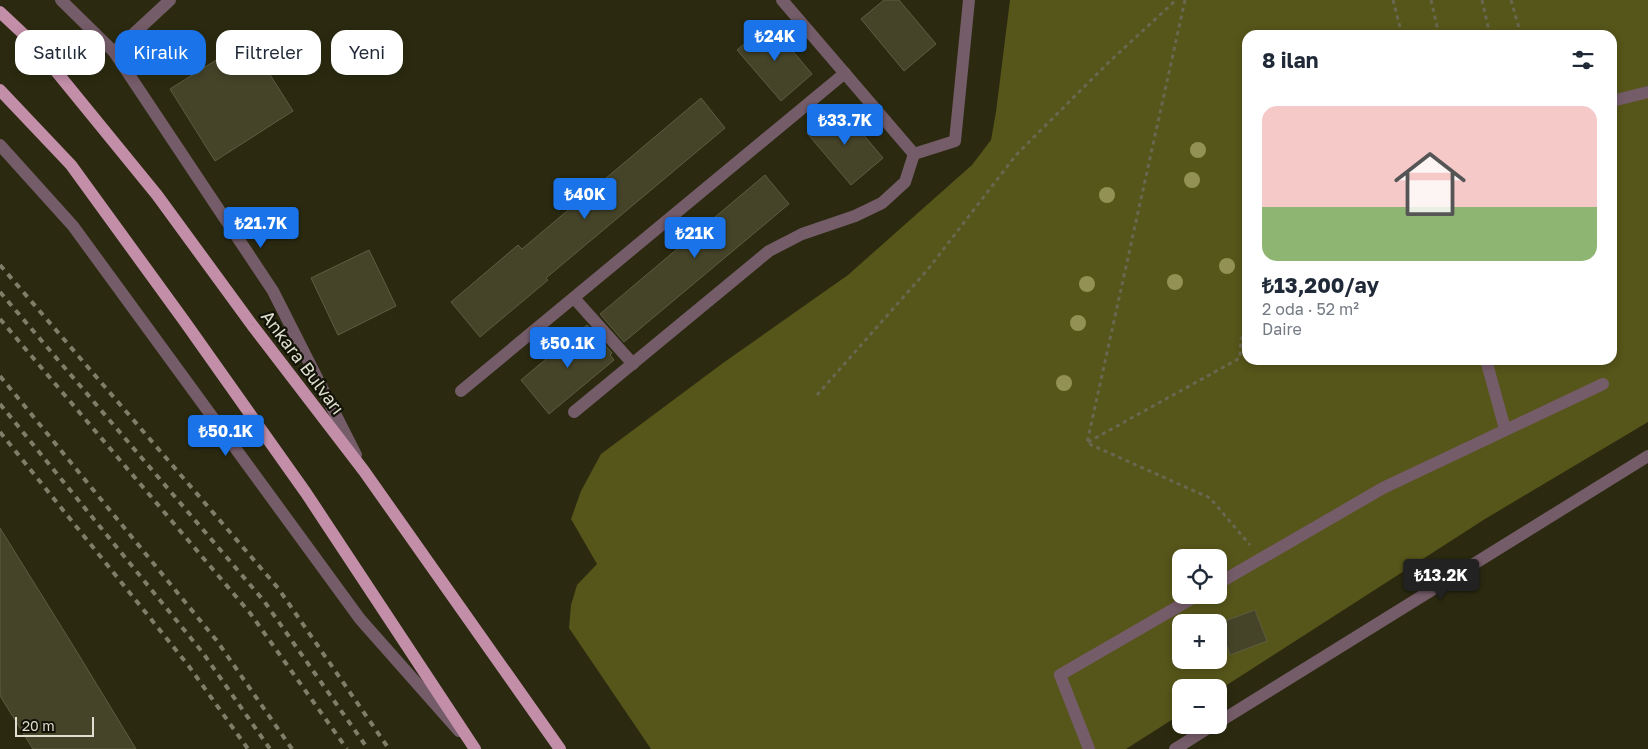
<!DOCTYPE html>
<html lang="tr">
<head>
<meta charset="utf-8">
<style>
  body { margin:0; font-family:"Golos Text",sans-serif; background:#f6f6f7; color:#1f2937; height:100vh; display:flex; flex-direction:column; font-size:19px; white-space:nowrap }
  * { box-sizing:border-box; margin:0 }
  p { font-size:16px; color:#747a83 }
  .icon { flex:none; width:28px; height:28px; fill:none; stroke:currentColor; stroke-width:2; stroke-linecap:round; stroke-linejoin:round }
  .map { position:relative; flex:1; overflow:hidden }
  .drawer { position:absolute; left:1242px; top:30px; width:375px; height:335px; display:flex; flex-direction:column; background:#fff; border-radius:15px; box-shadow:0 2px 8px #0003 }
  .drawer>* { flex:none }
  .hud { position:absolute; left:15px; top:30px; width:475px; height:45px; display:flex; gap:10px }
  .tools { position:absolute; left:1172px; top:549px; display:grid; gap:10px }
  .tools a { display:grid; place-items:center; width:55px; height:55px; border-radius:10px; background:#fff; box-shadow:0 2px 8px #0003; font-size:25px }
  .scale { position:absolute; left:15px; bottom:12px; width:79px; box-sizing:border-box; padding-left:5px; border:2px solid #dfdfcf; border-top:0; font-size:14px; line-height:18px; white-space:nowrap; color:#dfdfcf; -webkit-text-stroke:4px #121207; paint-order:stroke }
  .price { position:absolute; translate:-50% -42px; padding:0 11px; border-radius:5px; background:#1a73e8; color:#fff; font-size:16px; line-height:32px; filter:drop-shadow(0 1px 2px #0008) }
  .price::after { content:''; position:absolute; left:50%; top:30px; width:15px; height:11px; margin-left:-8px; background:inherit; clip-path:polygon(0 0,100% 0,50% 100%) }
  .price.active { background:#222; color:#fff }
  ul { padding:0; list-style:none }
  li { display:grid; align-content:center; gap:10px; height:265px; padding:0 20px }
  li+li { border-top:1px solid #e0e1e3 }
  li span { display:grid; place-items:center; height:155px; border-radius:15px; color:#555 }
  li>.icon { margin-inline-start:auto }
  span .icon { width:90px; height:90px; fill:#fffc; stroke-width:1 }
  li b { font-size:21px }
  h2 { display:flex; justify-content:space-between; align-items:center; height:60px; padding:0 20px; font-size:21px }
  .chip { padding:0 18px; border-radius:15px; background:#fff; box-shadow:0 2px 8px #0003; font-size:18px; line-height:45px }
  .chip.active { background:#1a73e8; color:#fff }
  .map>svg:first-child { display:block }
  .green { fill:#56551a; fill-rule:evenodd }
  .building { fill:#454429; stroke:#5d5d41 }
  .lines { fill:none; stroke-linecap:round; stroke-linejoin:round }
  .path { stroke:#686851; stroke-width:3; stroke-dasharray:4 4; stroke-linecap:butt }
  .service { stroke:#755c69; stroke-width:12 }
  .minor { stroke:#755c69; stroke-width:12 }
  .primary { stroke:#c28ea8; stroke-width:12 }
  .rail { stroke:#7f7e69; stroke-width:4; stroke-dasharray:6 6; stroke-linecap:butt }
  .tree { fill:#939254 }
  .labels { text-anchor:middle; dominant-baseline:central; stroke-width:4.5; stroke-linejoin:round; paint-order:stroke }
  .street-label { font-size:18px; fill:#dfdfcf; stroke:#121207 }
</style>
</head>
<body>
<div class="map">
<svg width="1648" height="749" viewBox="0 0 1648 749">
  <rect width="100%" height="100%" fill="#2b2a10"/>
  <!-- green -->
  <path class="green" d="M 1010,0 L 1648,0 L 1648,422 L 1485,519 L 1219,690 L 1219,688 L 1181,688 L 1181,714 L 1126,749 L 651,749 L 569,628 L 571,605 L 577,585 L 597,564 L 571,519 L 581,491 L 601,454 L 723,363 L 848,275 L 972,165 L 991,140 L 996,112 ZM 1248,35 L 1612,35 L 1612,360 L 1248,360 ZM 1181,558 L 1219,558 L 1219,595 L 1181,595 ZM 1181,622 L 1219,622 L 1219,660 L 1181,660 Z"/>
  <!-- building -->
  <g class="building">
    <polygon points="884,0 899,0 936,44 904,71 861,19"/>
    <polygon points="769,23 812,74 781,101 737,50"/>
    <polygon points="248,40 293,111 215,161 170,89"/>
    <polygon points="701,98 725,128 546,278 548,280 480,337 451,302 518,245 522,249"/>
    <polygon points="839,106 883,158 851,185 807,133"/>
    <polygon points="765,175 789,204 624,342 600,314"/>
    <polygon points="369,250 396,306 338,335 311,278"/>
    <polygon points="587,325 612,353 610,355 614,360 549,414 521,380"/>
    <polygon points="0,528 77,652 136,749 33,749 2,699 0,695"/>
    <polygon points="1255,610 1267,641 1230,655 1219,623"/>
  </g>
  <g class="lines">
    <!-- path -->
    <g class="path">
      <polyline points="1185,0 1087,443 1210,498 1250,545"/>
      <polyline points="1393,0 1402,35"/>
      <polyline points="1431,0 1439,35"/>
      <polyline points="1482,0 1490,35"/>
      <polyline points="1511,0 1521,35"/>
      <polyline points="817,395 929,268 1016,155 1108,63 1176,0"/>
      <polyline points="1088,442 1240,358 1241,339 1248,332"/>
    </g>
    <!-- service -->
    <g class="service">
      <polyline points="782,0 914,154"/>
      <polyline points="114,52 170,0"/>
      <polyline points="1612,101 1648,92"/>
      <polyline points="914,154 955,141 969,0"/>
      <polyline points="574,298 633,364"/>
      <polyline points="1486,360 1505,429"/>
      <polyline points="461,391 845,73"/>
      <polyline points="574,412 769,251 802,234 855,216 882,203 905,182 914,154"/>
      <polyline points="1219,583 1383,488 1603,384"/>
      <polyline points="1089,749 1060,675 1198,595"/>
    </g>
    <!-- minor -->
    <g class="minor">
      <polyline points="61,0 114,52 273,291 356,455"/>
      <polyline points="0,145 73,226 360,619 459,731"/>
      <polyline points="1219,722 1648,456"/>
      <polyline points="1175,749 1213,725"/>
    </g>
    <!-- primary -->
    <g class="primary">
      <polyline points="0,12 33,43 157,195 252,325 364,471 560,749"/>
      <polyline points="0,90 71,165 185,322 306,493 475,749"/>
    </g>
    <!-- rail -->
    <g class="rail">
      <polyline points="0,265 278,588 389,749"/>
      <polyline points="0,292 264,601 368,749"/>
      <polyline points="0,319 250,613 347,749"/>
      <polyline points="0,376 217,641 292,749"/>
      <polyline points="0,404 203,653 270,749"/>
      <polyline points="0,432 188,665 248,749"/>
    </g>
  </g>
  <!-- trees -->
  <g class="tree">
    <circle cx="1198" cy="150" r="8"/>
    <circle cx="1192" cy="180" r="8"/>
    <circle cx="1107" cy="195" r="8"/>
    <circle cx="1227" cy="266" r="8"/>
    <circle cx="1175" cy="282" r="8"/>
    <circle cx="1087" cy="284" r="8"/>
    <circle cx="1078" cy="323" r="8"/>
    <circle cx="1064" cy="383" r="8"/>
  </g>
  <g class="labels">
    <!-- street labels -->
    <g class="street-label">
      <text transform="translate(303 362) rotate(53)">Ankara Bulvarı</text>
    </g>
  </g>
</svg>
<div class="tools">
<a><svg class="icon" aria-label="locate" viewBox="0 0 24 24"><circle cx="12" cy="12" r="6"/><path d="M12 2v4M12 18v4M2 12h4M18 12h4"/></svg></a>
<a>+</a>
<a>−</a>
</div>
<div class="scale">20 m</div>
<b class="price" style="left:775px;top:62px">₺24K</b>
<b class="price" style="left:845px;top:146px">₺33.7K</b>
<b class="price" style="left:585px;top:220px">₺40K</b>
<b class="price" style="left:261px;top:249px">₺21.7K</b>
<b class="price" style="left:695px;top:259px">₺21K</b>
<b class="price" style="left:568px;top:369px">₺50.1K</b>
<b class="price" style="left:226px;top:457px">₺50.1K</b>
<b class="price active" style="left:1441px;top:601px">₺13.2K</b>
<div class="hud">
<a class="chip">Satılık</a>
<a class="chip active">Kiralık</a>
<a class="chip">Filtreler</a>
<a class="chip">Yeni</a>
</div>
<section class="drawer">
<h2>8 ilan<svg class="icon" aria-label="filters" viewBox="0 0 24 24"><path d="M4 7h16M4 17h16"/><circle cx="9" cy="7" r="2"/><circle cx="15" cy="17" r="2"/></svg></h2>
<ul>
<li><span style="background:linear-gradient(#f6c9c9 65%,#8fb573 0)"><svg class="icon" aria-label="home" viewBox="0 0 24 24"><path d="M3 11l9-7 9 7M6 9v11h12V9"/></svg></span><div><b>₺13,200/ay</b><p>2 oda · 52 m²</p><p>Daire</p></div></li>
</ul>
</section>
</div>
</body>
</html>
